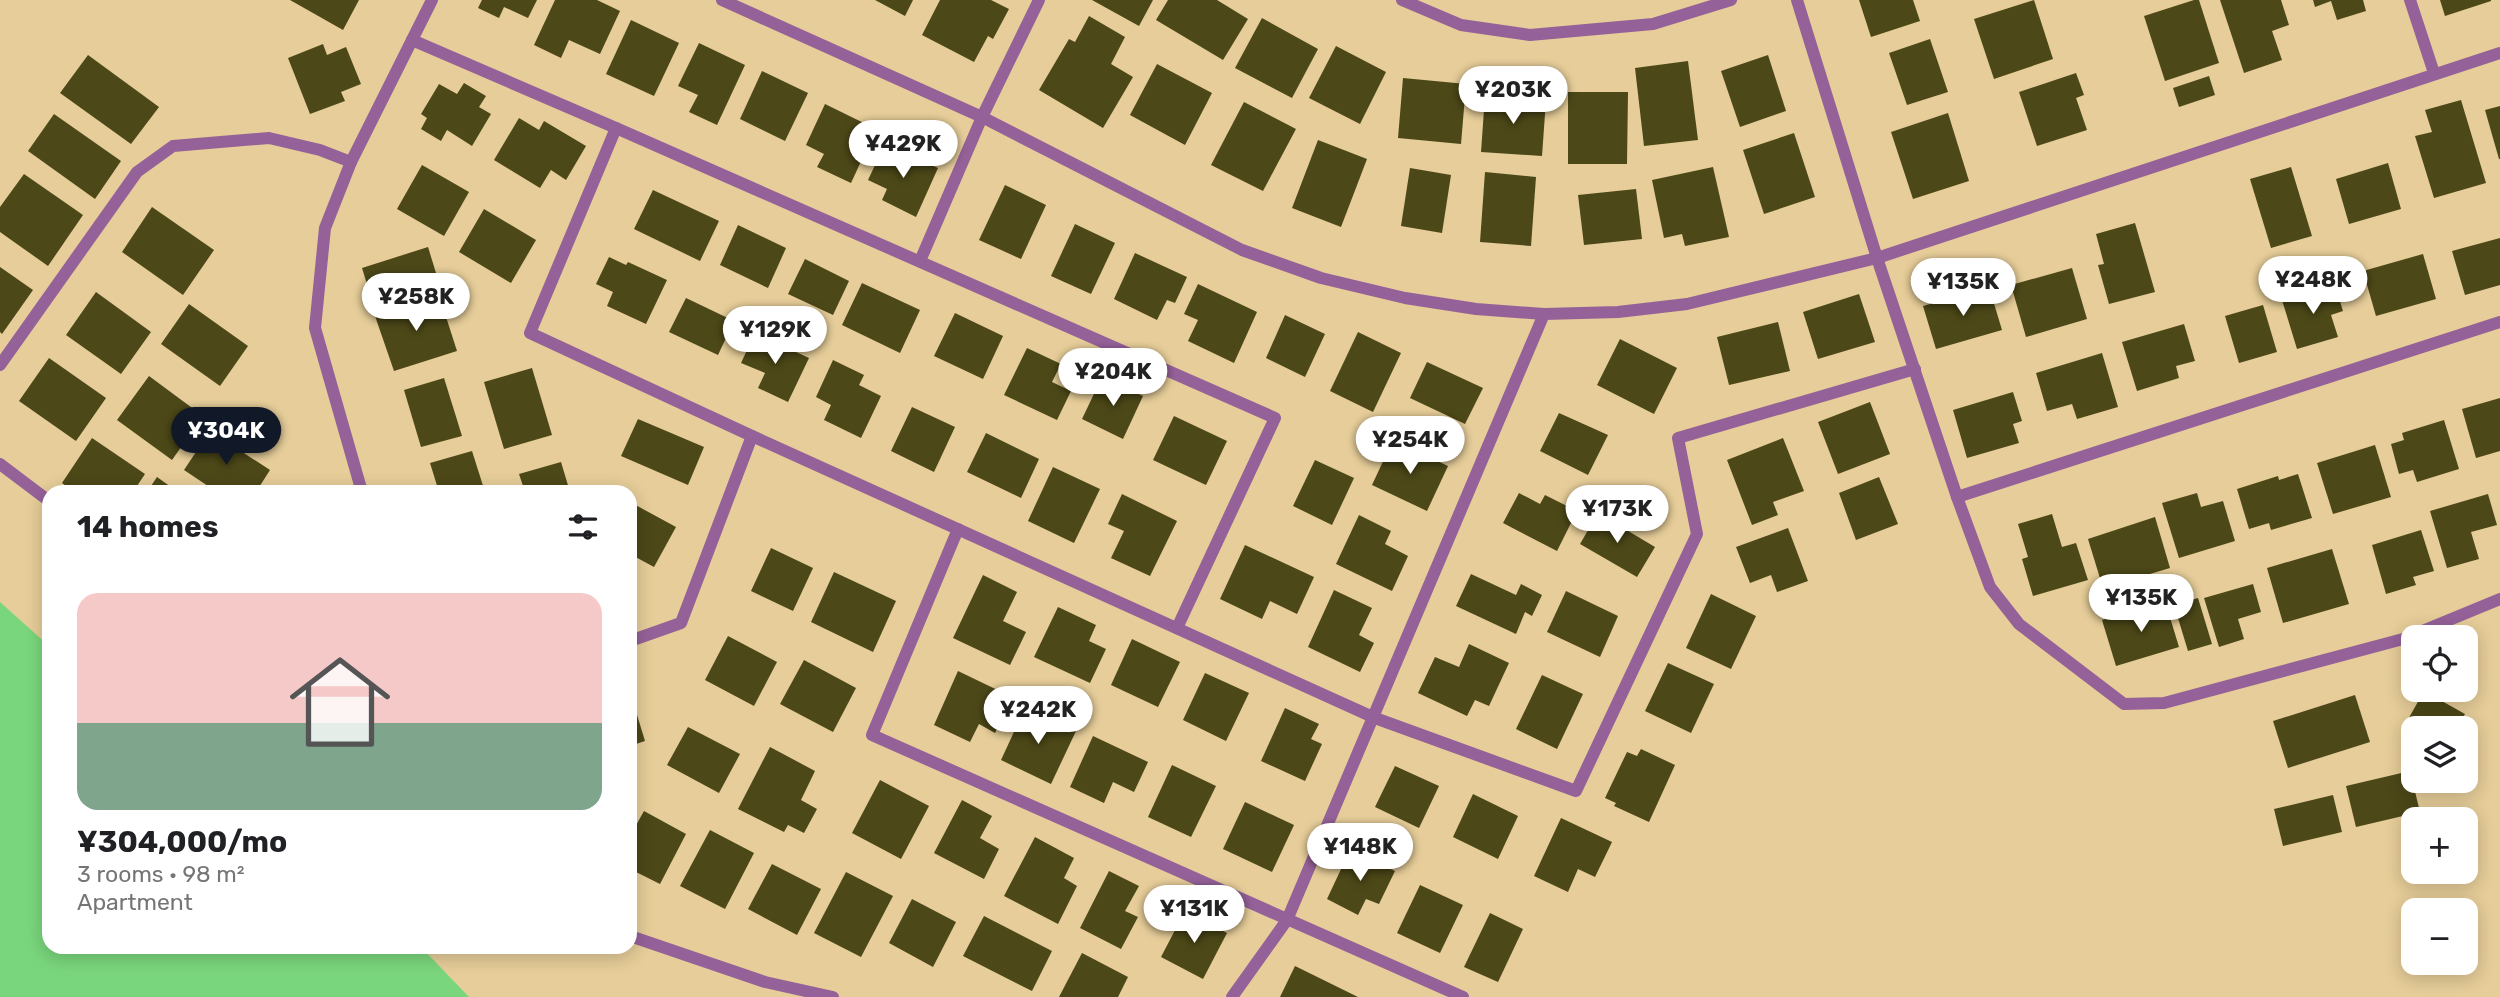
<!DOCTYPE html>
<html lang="en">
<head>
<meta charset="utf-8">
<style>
  body { margin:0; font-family:Rubik,sans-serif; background:#f6f6f6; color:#202124; height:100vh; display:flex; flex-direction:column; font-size:26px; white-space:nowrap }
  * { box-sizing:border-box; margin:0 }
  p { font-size:23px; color:#757577 }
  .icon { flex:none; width:38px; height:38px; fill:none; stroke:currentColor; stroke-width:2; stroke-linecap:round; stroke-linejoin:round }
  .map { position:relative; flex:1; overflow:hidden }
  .details { position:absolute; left:42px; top:485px; width:595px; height:469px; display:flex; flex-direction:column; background:#fff; border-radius:21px; box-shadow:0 4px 18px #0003 }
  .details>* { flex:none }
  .controls { position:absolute; left:2401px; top:625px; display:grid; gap:14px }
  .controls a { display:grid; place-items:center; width:77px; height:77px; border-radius:14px; background:#fff; box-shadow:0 4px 18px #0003; font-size:35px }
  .price { position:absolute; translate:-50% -60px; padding:0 16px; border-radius:24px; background:#fff; color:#222; font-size:23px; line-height:46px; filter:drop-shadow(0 2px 4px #0008) }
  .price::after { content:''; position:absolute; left:50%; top:42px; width:21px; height:16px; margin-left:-10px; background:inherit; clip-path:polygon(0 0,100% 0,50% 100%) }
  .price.active { background:#111827; color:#fff }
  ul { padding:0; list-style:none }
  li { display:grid; align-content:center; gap:14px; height:371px; padding:0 35px }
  li span { display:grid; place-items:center; height:217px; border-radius:21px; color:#555 }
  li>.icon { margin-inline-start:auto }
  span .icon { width:126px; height:126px; fill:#fffc; stroke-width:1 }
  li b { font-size:30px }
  h2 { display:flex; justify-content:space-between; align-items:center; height:84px; padding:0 35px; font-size:30px }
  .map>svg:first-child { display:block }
  .green { fill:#7ad67c }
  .building { fill:#4c4818 }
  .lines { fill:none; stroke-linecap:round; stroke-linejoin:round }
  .minor { stroke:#956199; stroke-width:12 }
</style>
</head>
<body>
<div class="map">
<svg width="2500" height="997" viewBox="0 0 2500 997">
  <rect width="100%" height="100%" fill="#e6cd99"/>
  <!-- green -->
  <polygon class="green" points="0,602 49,646 49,947 421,947 469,997 0,997"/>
  <!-- building -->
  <g class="building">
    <polygon points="290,0 359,0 343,30"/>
    <polygon points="482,0 537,0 528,18 504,7 499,18 478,8"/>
    <polygon points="555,0 597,0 620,11 600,54 569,40 561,58 534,45"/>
    <polygon points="875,0 913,0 905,16"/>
    <polygon points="940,0 991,0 1009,9 993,39 988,36 974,62 922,35"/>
    <polygon points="1092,0 1153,0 1139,26"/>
    <polygon points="1168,0 1217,0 1248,19 1223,60 1156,20"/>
    <polygon points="1859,0 1913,0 1920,21 1871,37"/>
    <polygon points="2034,0 2053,59 1994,79 1974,19"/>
    <polygon points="2194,0 2199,0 2219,63 2165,81 2144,16"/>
    <polygon points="2220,0 2281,0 2289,25 2272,31 2282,60 2244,73"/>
    <polygon points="2313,0 2363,0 2366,11 2337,20 2331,1 2315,7"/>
    <polygon points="2440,0 2491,0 2491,1 2445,16"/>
    <polygon points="1089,16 1125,37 1111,64 1133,77 1103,128 1039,90 1069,39 1075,42"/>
    <polygon points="1262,18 1318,49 1292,98 1235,68"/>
    <polygon points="631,20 679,43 654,96 606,74"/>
    <polygon points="1930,39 1948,92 1907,105 1889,53"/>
    <polygon points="699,43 745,65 717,125 689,112 698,95 678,86"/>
    <polygon points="323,44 327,55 346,47 361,84 341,92 345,101 310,114 288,58"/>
    <polygon points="1336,46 1386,72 1360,124 1309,98"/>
    <polygon points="88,55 159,107 131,144 60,93"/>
    <polygon points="1768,55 1786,111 1740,127 1721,71"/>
    <polygon points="1688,61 1698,140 1644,146 1635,68"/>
    <polygon points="1157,64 1212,93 1185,145 1130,115"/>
    <polygon points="762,71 808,93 785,141 740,119"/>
    <polygon points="2076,73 2084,95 2076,98 2087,130 2037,146 2019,92"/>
    <polygon points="2209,76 2215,95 2179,107 2173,88"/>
    <polygon points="1403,78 1466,84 1461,144 1398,138"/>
    <polygon points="464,83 486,96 479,107 491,114 472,146 447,130 441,141 421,129 427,118 421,114 439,84 457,94"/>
    <polygon points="1568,92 1628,92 1627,164 1568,164"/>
    <polygon points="1485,96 1546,100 1542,156 1481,152"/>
    <polygon points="2461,100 2486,183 2434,198 2415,136 2432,132 2425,110"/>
    <polygon points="1244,102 1296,129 1263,191 1211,165"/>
    <polygon points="825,104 876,129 851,183 817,167 824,154 806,145"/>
    <polygon points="2500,106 2500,159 2499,159 2485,110"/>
    <polygon points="1948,113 1969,181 1913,199 1891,132"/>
    <polygon points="54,114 121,161 95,199 28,151"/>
    <polygon points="519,118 539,130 544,121 586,146 566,180 551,170 540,188 494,160"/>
    <polygon points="1794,133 1815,197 1764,214 1743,150"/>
    <polygon points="1318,140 1367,159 1341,227 1292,208"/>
    <polygon points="884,146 903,155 904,152 938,168 916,217 882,200 887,189 868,180"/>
    <polygon points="2388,163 2401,209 2349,224 2336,179"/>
    <polygon points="422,165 469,192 444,236 397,209"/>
    <polygon points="1713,167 1729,237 1685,246 1682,234 1664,238 1652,180"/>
    <polygon points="2291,167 2312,236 2271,248 2250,179"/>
    <polygon points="1410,168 1451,175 1442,233 1401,226"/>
    <polygon points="1485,172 1536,177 1531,246 1480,242"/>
    <polygon points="24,174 83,215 48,266 0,232 0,207"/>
    <polygon points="1005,185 1046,205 1021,259 979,240"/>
    <polygon points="1636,189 1642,239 1584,245 1578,195"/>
    <polygon points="653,190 719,221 700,261 634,229"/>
    <polygon points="152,207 214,250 183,295 122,252"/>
    <polygon points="484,209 536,240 511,283 459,252"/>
    <polygon points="2135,223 2155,292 2109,304 2098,265 2104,264 2096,234"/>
    <polygon points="1075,224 1115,243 1091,294 1051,276"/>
    <polygon points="738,225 786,248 768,288 720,265"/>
    <polygon points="2500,238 2500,285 2465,295 2452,251"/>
    <polygon points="428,247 440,286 374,307 362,268"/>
    <polygon points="1135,253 1187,277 1175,303 1167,300 1157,320 1114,299"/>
    <polygon points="2423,254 2436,299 2376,316 2363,271"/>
    <polygon points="609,257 626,265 628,262 667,280 646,324 607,306 613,292 596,284"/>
    <polygon points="805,259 849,281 833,315 788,294"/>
    <polygon points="0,267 33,290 2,334 0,332"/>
    <polygon points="2072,268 2087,319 2026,337 2011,285"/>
    <polygon points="862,283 920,310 900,353 842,325"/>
    <polygon points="1198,284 1257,312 1234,363 1188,341 1198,320 1184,314"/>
    <polygon points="2335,285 2343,311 2331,315 2338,337 2297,349 2282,300"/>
    <polygon points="1989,287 2002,330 1936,349 1923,306"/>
    <polygon points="96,292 151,332 121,374 66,335"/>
    <polygon points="1859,294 1875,342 1818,359 1803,312"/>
    <polygon points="439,295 457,351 394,371 375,316"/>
    <polygon points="686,298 734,321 718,355 669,332"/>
    <polygon points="189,304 248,346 220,386 161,344"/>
    <polygon points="2263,305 2277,352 2239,363 2225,316"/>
    <polygon points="955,313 1003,336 983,379 934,356"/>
    <polygon points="1285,315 1325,334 1305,377 1266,358"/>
    <polygon points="1778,322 1790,371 1729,385 1717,337"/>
    <polygon points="2184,324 2195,361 2176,366 2179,378 2137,391 2122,342"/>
    <polygon points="1358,332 1401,353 1373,412 1330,391"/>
    <polygon points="755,333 809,358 788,402 758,388 765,373 741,363"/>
    <polygon points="1620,339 1677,368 1654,414 1597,385"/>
    <polygon points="1027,348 1061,364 1052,382 1071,391 1057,420 1004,395"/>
    <polygon points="2102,353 2118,407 2077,419 2072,404 2047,411 2036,373"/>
    <polygon points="49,358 106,398 76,441 19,401"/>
    <polygon points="833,360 864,375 859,385 881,396 861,438 824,420 831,405 816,397"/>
    <polygon points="1427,362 1483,388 1465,424 1410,398"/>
    <polygon points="532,368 552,435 504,449 484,382"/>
    <polygon points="149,376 203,416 172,460 117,420"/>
    <polygon points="1102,377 1143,396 1123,439 1082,419"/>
    <polygon points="444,378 462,436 421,447 404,390"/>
    <polygon points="2013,392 2022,421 2013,424 2019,443 1967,458 1953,410"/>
    <polygon points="2500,398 2500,451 2476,458 2462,409"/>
    <polygon points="1870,402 1890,454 1838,474 1818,422"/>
    <polygon points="912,407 955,427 934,472 891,451"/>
    <polygon points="1559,413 1608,435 1588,475 1540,451"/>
    <polygon points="1174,416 1227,441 1206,485 1153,460"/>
    <polygon points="638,419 704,447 688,485 621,456"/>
    <polygon points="2444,420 2459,469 2417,482 2413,470 2399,474 2391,444 2404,440 2402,433"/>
    <polygon points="210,431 270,470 256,492 217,492 184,470"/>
    <polygon points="986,433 1039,459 1021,498 967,472"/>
    <polygon points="92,438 145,474 133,492 74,492 62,483"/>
    <polygon points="1783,438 1804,491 1773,502 1778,515 1752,525 1727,460"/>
    <polygon points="1393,440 1448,466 1427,511 1372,485"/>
    <polygon points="2375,445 2391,497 2333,514 2317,463"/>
    <polygon points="472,451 485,492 439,492 430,463"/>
    <polygon points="1315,460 1354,478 1332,525 1293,506"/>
    <polygon points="561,462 570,492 525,492 519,474"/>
    <polygon points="1053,467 1100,489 1074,543 1028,521"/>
    <polygon points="2298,474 2312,518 2271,530 2269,523 2249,529 2237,489 2278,476 2279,480"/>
    <polygon points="157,477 178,492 147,492"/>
    <polygon points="1879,477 1898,524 1856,540 1839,493"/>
    <polygon points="1519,493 1540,504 1545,495 1577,511 1557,551 1503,523"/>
    <polygon points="2197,493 2201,507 2223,501 2235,541 2179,558 2162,503"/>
    <polygon points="1122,494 1177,521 1150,576 1111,558 1124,531 1108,524"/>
    <polygon points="2488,494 2497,525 2471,532 2479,559 2447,568 2430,511"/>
    <polygon points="630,502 676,527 654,567 630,554"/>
    <polygon points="1598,513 1655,547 1637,577 1580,544"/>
    <polygon points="2052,514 2062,547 2076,543 2088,580 2033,596 2022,559 2028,557 2018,524"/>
    <polygon points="1359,515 1391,531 1385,544 1408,556 1392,591 1336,564"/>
    <polygon points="2155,517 2170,568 2103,588 2088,539"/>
    <polygon points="1788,528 1808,581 1777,592 1771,575 1750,583 1736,547"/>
    <polygon points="2421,530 2434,571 2413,577 2416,585 2386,594 2372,545"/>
    <polygon points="1245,545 1314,577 1297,614 1270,601 1262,619 1220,599"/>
    <polygon points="771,548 813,568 793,611 751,591"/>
    <polygon points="2332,549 2349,604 2283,623 2267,568"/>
    <polygon points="834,572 896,601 873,652 811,622"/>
    <polygon points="1471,574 1516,595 1521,584 1542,595 1532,616 1525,612 1516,634 1456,606"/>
    <polygon points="983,575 1017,592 1003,621 1026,632 1010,665 953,638"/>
    <polygon points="2253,584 2261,612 2238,619 2244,639 2219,647 2204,598"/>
    <polygon points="1334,590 1372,608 1359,635 1374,643 1360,672 1308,647"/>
    <polygon points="1566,591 1618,616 1600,657 1547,632"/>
    <polygon points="1711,594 1756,616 1731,669 1686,648"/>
    <polygon points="2198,598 2212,644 2188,651 2174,605"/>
    <polygon points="2165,601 2179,647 2116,666 2102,620"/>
    <polygon points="1058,607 1096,625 1089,641 1106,649 1090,683 1034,657"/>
    <polygon points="728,636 777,662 754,706 705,680"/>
    <polygon points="1132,639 1180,662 1158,707 1111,685"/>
    <polygon points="1469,644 1509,663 1489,706 1475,700 1467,716 1418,693 1435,657 1459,667"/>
    <polygon points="804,660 856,688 833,732 780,704"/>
    <polygon points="1668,663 1714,684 1691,733 1645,711"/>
    <polygon points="958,671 1012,697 995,733 979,724 970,742 934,725"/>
    <polygon points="1205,673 1249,693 1226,741 1183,720"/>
    <polygon points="1542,675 1583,694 1557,749 1516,729"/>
    <polygon points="2424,691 2465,714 2457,728 2414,728 2406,723"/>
    <polygon points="630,692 645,741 630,746"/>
    <polygon points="2355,695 2370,742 2288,768 2273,721"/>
    <polygon points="1025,708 1076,731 1051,784 1001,760"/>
    <polygon points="1285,708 1319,724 1311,739 1322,744 1305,781 1261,761"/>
    <polygon points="688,727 740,754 719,793 667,765"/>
    <polygon points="1093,736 1148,762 1134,792 1113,782 1104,803 1070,787"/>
    <polygon points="770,747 815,771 801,800 817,809 804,833 788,825 784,832 738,809"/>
    <polygon points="1641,749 1675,765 1649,822 1614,806 1616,803 1605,798 1627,752 1637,756"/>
    <polygon points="1172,765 1216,786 1191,837 1148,817"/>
    <polygon points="1395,766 1439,786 1419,828 1375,807"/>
    <polygon points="2410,771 2420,812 2356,827 2346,786"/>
    <polygon points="880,780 929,806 901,859 852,833"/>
    <polygon points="1473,794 1518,816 1498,859 1453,837"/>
    <polygon points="2333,795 2342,832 2283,846 2274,809"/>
    <polygon points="962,800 992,816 980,838 999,849 984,879 934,853"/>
    <polygon points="1245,802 1294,825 1272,872 1223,849"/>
    <polygon points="644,811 686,834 660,884 630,869 630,836"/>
    <polygon points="1561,818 1612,842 1595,877 1578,869 1568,892 1534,876"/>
    <polygon points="710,830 754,853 725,909 680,886"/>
    <polygon points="1035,837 1074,858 1064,878 1077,886 1058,924 1004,896"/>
    <polygon points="1350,850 1395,871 1379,904 1366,899 1358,915 1327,899"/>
    <polygon points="772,864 821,889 797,935 748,909"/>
    <polygon points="1109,871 1139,886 1125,911 1138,917 1121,949 1080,928"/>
    <polygon points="846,872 893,896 861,957 814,933"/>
    <polygon points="1420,885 1463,905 1440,953 1397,933"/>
    <polygon points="912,899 956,922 933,967 889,943"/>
    <polygon points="1185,911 1227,933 1203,979 1161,957"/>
    <polygon points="1490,913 1523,929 1498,982 1464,967"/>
    <polygon points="984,916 1052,951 1032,991 963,956"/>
    <polygon points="1082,953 1128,977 1118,997 1059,997"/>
    <polygon points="1295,966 1358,997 1280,997"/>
  </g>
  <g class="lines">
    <!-- minor -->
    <g class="minor">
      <polyline points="722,0 982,117 1242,250 1321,278 1405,298 1476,309 1544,314 1618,312 1687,304 1877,258 2500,53"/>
      <polyline points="1402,0 1461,25 1530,35 1653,24 1731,0"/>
      <polyline points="1797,0 1877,258 1957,497 1990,587 2019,624 2124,704 2164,703 2403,639 2500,599"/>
      <polyline points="2410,0 2434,73"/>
      <polyline points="412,40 616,128 530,333 752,436 1375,718 1576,791 1697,534 1678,438 1915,369"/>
      <polyline points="616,128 1275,418 1177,628"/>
      <polyline points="920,261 982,117 1039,0"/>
      <polyline points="0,365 137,172 173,146 269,138 320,150 351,162"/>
      <polyline points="0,464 49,501"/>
      <polyline points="362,492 315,328 325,228 351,162 432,0"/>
      <polyline points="1957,497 2500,322"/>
      <polyline points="958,529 872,735 1463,997"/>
      <polyline points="630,641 681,623 752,436"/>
      <polyline points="630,936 765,982 833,997"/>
      <polyline points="1232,997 1287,920 1544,314"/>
    </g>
  </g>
</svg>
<div class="controls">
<a><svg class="icon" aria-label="locate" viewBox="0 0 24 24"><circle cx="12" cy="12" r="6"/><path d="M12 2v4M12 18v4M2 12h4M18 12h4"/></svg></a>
<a><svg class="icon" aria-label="layers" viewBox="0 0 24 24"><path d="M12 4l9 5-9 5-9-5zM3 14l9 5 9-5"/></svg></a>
<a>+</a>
<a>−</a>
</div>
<b class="price" style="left:1513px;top:126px">¥203K</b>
<b class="price" style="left:903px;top:180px">¥429K</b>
<b class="price" style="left:2313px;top:316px">¥248K</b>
<b class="price" style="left:1963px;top:318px">¥135K</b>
<b class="price" style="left:416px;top:333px">¥258K</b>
<b class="price" style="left:775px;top:366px">¥129K</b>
<b class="price" style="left:1113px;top:408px">¥204K</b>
<b class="price active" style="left:226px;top:467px">¥304K</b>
<b class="price" style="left:1410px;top:476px">¥254K</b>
<b class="price" style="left:1617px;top:545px">¥173K</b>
<b class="price" style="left:2141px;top:634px">¥135K</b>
<b class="price" style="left:1038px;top:746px">¥242K</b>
<b class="price" style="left:1360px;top:883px">¥148K</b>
<b class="price" style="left:1194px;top:945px">¥131K</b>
<section class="details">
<h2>14 homes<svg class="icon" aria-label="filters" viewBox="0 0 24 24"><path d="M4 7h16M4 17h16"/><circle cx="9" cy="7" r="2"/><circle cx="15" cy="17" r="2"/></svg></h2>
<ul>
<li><span style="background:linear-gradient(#f6c9c9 60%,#7fa58c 0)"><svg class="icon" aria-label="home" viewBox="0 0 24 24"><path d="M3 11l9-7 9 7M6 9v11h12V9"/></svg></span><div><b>¥304,000/mo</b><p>3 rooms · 98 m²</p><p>Apartment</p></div></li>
</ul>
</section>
</div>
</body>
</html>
